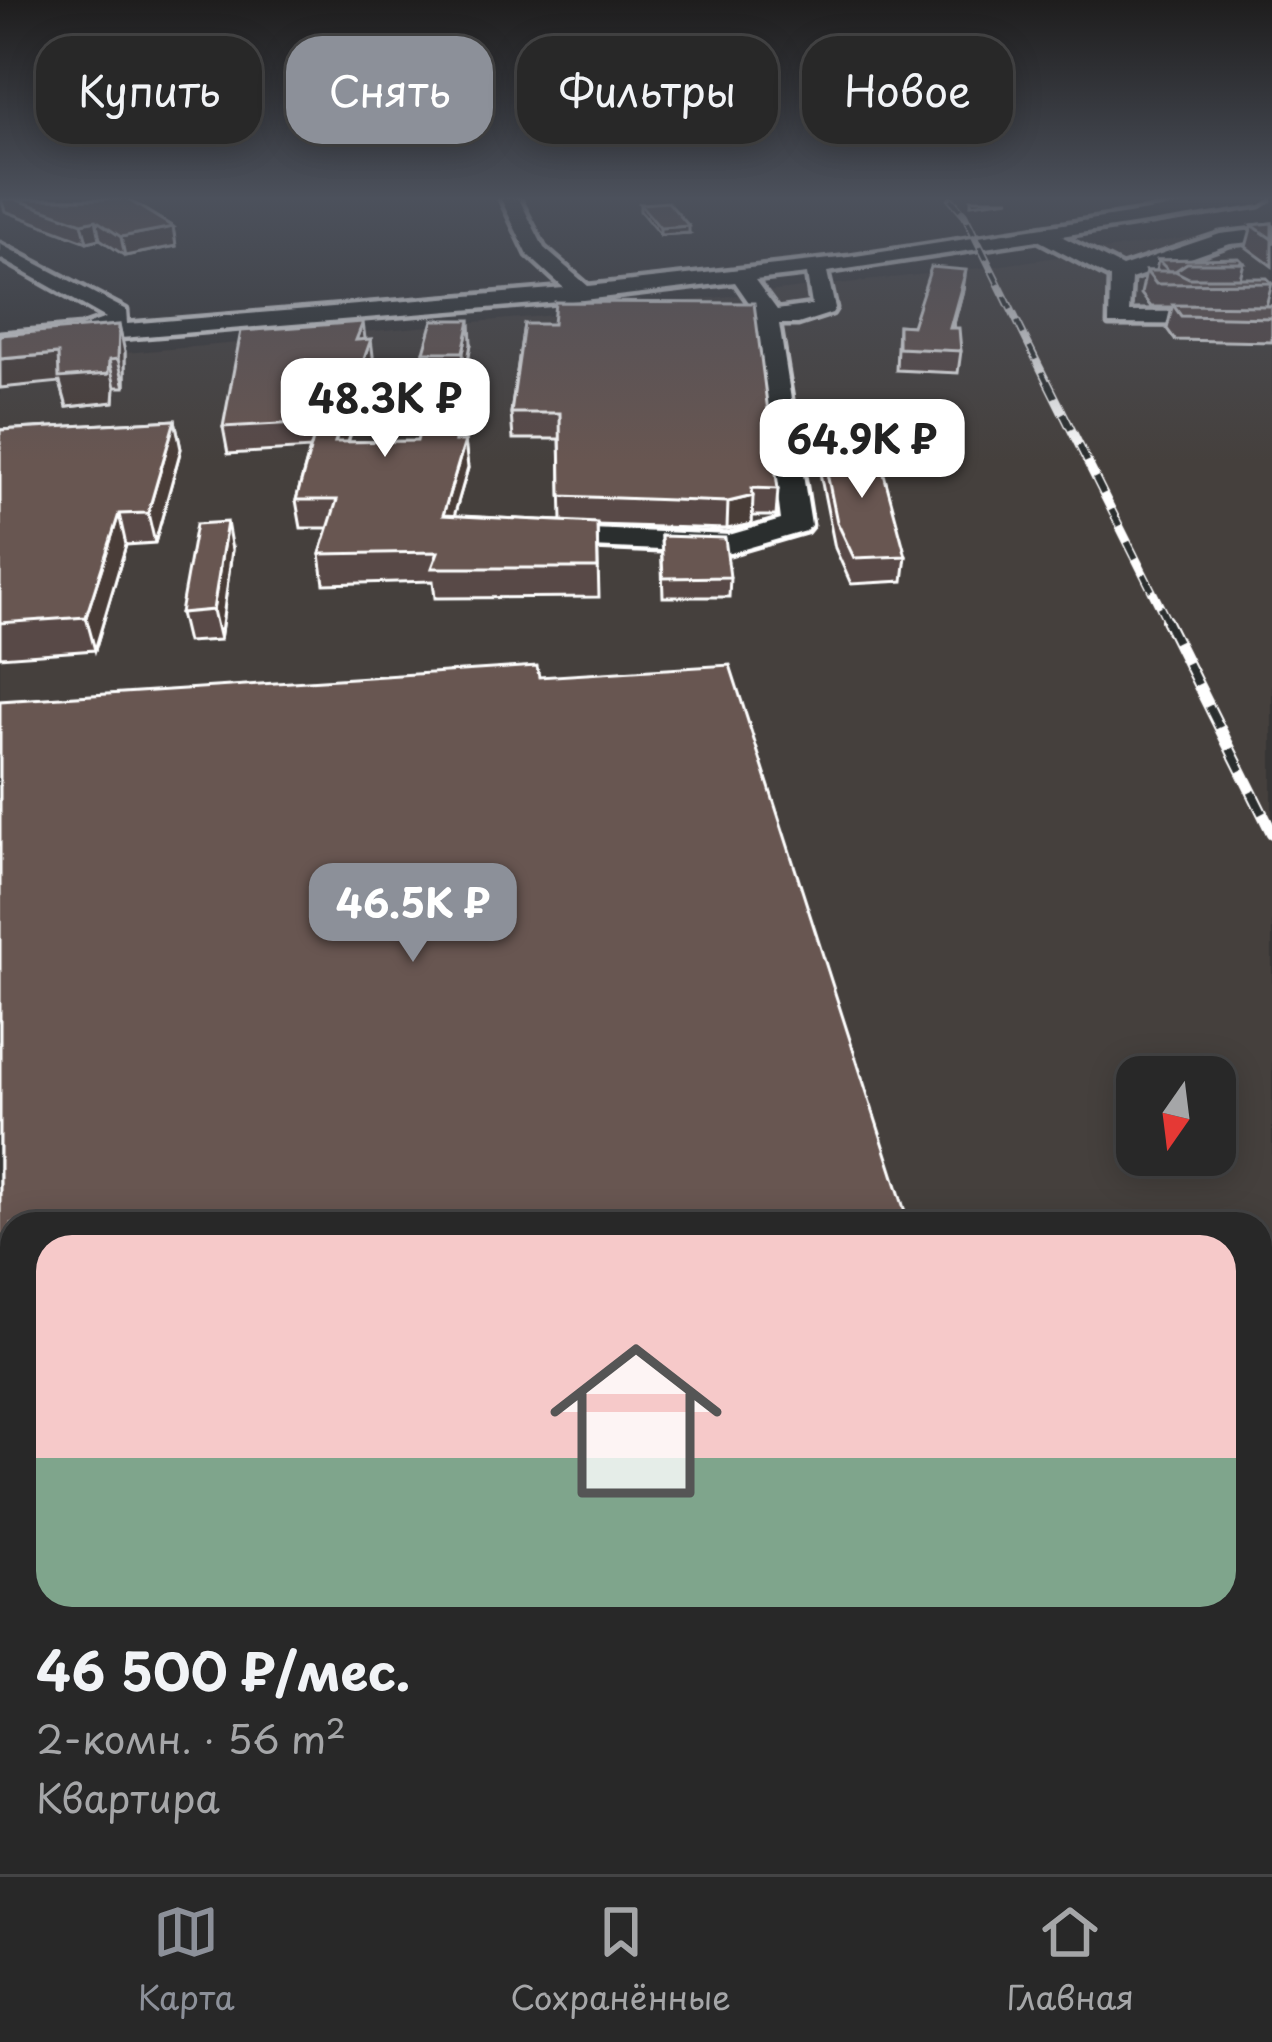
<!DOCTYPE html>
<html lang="ru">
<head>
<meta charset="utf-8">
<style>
  body { margin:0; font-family:"Playpen Sans",sans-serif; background:#303030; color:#f1f3f6; height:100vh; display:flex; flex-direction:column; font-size:45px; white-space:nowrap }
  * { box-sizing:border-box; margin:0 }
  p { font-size:39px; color:#a5a6a8 }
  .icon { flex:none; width:66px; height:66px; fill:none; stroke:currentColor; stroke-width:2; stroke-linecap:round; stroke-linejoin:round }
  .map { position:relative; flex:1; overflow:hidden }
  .drawer { position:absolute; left:0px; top:1212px; width:1272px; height:663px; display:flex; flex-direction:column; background:#282828; border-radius:36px 36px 0 0; box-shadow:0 6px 30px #0003,0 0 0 3px #444445 }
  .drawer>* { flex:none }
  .top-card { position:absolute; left:36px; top:36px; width:1200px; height:108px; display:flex; gap:24px }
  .needle { width:78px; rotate:194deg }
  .controls { position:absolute; left:1116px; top:1056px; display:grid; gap:24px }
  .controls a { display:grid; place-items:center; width:120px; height:120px; border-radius:24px; background:#282828; box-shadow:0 6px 30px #0003,0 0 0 3px #444445; font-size:60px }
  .price { position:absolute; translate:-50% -102px; padding:0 27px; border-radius:24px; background:#fff; color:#222; font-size:39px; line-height:78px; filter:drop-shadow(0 3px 6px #0008) }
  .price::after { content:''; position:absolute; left:50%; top:72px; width:36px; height:27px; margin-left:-18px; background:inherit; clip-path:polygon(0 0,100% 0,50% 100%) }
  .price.selected { background:#8c9099; color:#fff }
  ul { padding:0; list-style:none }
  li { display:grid; align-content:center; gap:24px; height:636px; padding:0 36px }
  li+li { border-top:3px solid #444445 }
  li span { display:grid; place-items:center; height:372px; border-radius:36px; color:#555 }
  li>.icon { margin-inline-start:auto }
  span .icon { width:216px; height:216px; fill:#fffc; stroke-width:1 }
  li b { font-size:51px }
  .tag { padding:0 42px; border-radius:36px; background:#282828; box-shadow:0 6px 30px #0003,0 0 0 3px #444445; font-size:42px; line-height:108px }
  .tag.selected { background:#8c9099; color:#fff }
  .dock { display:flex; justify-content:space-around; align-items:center; height:168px; border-top:3px solid #444445; background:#282828; font-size:33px; color:#a5a6a8 }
  .dock a { display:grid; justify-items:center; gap:6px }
  .dock .selected { color:#8c9099 }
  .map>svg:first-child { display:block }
  .built { fill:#453f3d; fill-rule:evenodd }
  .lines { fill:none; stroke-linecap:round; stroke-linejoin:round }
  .minor-casing { stroke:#fff; stroke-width:9 }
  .minor { fill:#2a2d2e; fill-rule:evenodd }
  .rail-far2-casing { stroke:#fff; stroke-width:8 }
  .rail-far1-casing { stroke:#fff; stroke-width:9 }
  .rail-casing { stroke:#fff; stroke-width:12 }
  .rail-far2 { stroke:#2a2d2e; stroke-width:4.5; stroke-dasharray:14; stroke-linecap:butt }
  .rail-far1 { stroke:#2a2d2e; stroke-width:6; stroke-dasharray:18; stroke-linecap:butt }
  .rail { stroke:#2a2d2e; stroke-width:8; stroke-dasharray:24; stroke-linecap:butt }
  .wall { fill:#594a46; stroke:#fff; stroke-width:3 }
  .shaded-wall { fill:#493c39; stroke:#fff; stroke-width:3 }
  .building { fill:#685651; stroke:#fff; stroke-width:3 }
</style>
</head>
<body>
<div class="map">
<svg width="1272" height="1874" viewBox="0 0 1272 1874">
  <rect width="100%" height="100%" fill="#363535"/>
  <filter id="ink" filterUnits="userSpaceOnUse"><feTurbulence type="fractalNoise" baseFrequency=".00833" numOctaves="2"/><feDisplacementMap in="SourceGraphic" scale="24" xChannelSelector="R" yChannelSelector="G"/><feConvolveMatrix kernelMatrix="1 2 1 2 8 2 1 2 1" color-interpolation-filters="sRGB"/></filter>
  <g filter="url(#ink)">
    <!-- built -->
    <path class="built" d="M 1272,225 L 1272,1874 L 0,1874 L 0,364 L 588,312 L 989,267 ZM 1137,1077 L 1215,1077 L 1215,1155 L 1137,1155 ZM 12,1224 L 1260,1224 L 1260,1863 L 12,1863 Z"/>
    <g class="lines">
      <defs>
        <path id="minor" d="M 501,199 L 519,199 L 544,248 L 588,286 L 849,257 L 1226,199 L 1269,199 L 1260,205 L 1061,236 L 1122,267 L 1220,234 L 1272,228 L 1272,240 L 1230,244 L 1131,279 L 1129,312 L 1272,311 L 1272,325 L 1109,324 L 1110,278 L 1038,240 L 827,272 L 835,308 L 832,313 L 798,324 L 779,324 L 811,525 L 806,531 L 730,553 L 544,545 L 529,536 L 544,527 L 729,535 L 781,520 L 755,311 L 735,282 L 583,300 L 0,348 L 0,334 L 81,327 L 106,318 L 0,258 L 0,244 L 126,310 L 127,324 L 564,288 L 528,255 ZM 807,274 L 812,305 L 777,310 L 755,280 Z"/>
      </defs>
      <!-- minor casing -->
      <use href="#minor" class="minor-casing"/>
      <!-- minor -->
      <use href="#minor" class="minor"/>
      <defs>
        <polyline id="rail-far2" points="951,199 964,214 1048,384"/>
        <polyline id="rail-far1" points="1047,381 1168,623"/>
        <polyline id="rail" points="1166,620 1272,833"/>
      </defs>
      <!-- rail-far2 casing -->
      <use href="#rail-far2" class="rail-far2-casing"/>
      <!-- rail-far1 casing -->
      <use href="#rail-far1" class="rail-far1-casing"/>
      <!-- rail casing -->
      <use href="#rail" class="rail-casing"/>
      <!-- rail-far2 -->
      <use href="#rail-far2" class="rail-far2"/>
      <!-- rail-far1 -->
      <use href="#rail-far1" class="rail-far1"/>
      <!-- rail -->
      <use href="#rail" class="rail"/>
    </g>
    <!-- wall -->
    <g class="wall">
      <polygon points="1,199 127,199 173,227 176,246 125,256 100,239 87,242 5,211"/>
      <polygon points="640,204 689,233 660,235 640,211"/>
      <polygon points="1272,223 1272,266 1246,247 1252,225"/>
      <polygon points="1158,260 1244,263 1240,278 1272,283 1266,306 1272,306 1272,342 1175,340 1167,329 1172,307 1151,307 1141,294 1146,271 1156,271"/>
      <polygon points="963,290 953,328 961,351 958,373 896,370 898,325 912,326"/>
      <polygon points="524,324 778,489 776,516 752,516 752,524 727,529 597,525 599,597 435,598 433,581 324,584 320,554 328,528 301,528 296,500 310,449 228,454 223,427 365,339 374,364 348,442 417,441 470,412 463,441 465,441 468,468 454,516 562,521 560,439 513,439 511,413"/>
      <polygon points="471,344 465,376 427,376 424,352"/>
      <polygon points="125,352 125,387 115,387 114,402 67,407 60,382"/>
      <polygon points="175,420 181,449 155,543 126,545 95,650 0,657 0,430"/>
      <polygon points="821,444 906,556 903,581 851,584 835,548 819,468"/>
      <polygon points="661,536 730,577 729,597 663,597"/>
      <polygon points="232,550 220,640 187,642 180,613"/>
      <polygon points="0,701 12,1224 12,1568 0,1569"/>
      <polygon points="1272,1487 1272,1621 1260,1622 1260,1504"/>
      <polygon points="1272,1664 1272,1801 1260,1802 1260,1665"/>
      <polygon points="40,1863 812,1863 731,1874 39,1874"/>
    </g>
    <!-- shaded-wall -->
    <g class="shaded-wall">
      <polygon points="971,199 1010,199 971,204"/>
      <polygon points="96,220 100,239 87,242 82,223"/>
      <polygon points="689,226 689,233 660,235 660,228"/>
      <polygon points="173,227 176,246 125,256 121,237"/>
      <polygon points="966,270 963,290 947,349 950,328"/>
      <polygon points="470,320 471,344 465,376 463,352"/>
      <polygon points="363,322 366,347 356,340"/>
      <polygon points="119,325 125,352 125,387 118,359"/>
      <polygon points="371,339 374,364 339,469 335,442"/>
      <polygon points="58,354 109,360 115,387 114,402 67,407 60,382 0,388 0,359"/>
      <polygon points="468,386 470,412 457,468 455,441"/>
      <polygon points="175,420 181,449 155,543 148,513"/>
      <polygon points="465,441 468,468 446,544 443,515"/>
      <polygon points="753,496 752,524 727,529 728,502"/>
      <polygon points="119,514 126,545 95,650 86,617"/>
      <polygon points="227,522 232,550 220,640 213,610"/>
      <polygon points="12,1511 12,1545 7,1537"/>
    </g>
    <!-- building -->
    <g class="building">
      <polygon points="15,199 127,199 173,227 121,237 96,220 82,223"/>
      <polygon points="668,202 689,226 660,228 640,204"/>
      <polygon points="1272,223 1272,239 1252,225"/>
      <polygon points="1239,258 1244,263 1187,263 1175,271 1169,271 1158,260"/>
      <polygon points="931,267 966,270 950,328 959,328 961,351 898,348 898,325 912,326"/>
      <polygon points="1146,271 1175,271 1189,278 1267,278 1272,283 1156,284"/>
      <polygon points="555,302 754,303 778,489 752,488 753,496 728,502 561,496 560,413 511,413 524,324 553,324"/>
      <polygon points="1173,305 1272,306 1272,318 1181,316"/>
      <polygon points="433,320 470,320 463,352 424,352"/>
      <polygon points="363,322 356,340 371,339 335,442 417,441 433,386 468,386 455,441 465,441 443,515 597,523 598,568 432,568 438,552 320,554 337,500 296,500 318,422 223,427 241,331"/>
      <polygon points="119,325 118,359 109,360 108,374 59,378 58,354 0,359 0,335"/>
      <polygon points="175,420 148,513 119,514 86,617 0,623 0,430"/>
      <polygon points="821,444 876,444 906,556 854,558 837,522"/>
      <polygon points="227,522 213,610 180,613 196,524"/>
      <polygon points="661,536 725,538 730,577 663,578"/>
      <polygon points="730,665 909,1224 12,1224 12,1511 7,1537 0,1538 0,701 537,666 539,677"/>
      <polygon points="1272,1487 1272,1531 1260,1504 1260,1488"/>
      <polygon points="1272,1539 1272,1586 1260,1588 1260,1540"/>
      <polygon points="1272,1664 1272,1771 1260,1773 1260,1665"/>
      <polygon points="40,1863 584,1863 502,1874 39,1874"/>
    </g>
  </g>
  <!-- sky -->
  <linearGradient id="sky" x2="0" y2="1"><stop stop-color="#1e1d1d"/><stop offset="0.43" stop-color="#4c515c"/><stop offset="1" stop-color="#4c515c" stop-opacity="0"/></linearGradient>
  <rect width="1272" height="461" fill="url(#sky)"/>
</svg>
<div class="controls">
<a><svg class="needle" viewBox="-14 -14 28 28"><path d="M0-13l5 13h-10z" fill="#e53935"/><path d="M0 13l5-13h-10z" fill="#a5a6a8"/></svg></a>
</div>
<b class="price" style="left:385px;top:460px">48.3K ₽</b>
<b class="price" style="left:862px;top:501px">64.9K ₽</b>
<b class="price selected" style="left:413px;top:965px">46.5K ₽</b>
<div class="top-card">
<a class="tag">Купить</a>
<a class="tag selected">Снять</a>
<a class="tag">Фильтры</a>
<a class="tag">Новое</a>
</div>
<section class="drawer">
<ul>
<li><span style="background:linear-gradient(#f6c9c9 60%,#7fa58c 0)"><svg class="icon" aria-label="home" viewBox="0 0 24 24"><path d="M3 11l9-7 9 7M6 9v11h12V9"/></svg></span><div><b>46 500 ₽/мес.</b><p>2-комн. · 56 m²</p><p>Квартира</p></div></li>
</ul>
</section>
</div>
<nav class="dock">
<a class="selected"><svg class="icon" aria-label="map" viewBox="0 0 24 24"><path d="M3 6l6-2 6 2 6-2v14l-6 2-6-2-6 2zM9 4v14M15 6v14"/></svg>Карта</a>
<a><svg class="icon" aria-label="saved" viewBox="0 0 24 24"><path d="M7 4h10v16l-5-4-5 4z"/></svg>Сохранённые</a>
<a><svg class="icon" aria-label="home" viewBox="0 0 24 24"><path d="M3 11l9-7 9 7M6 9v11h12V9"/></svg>Главная</a>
</nav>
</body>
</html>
